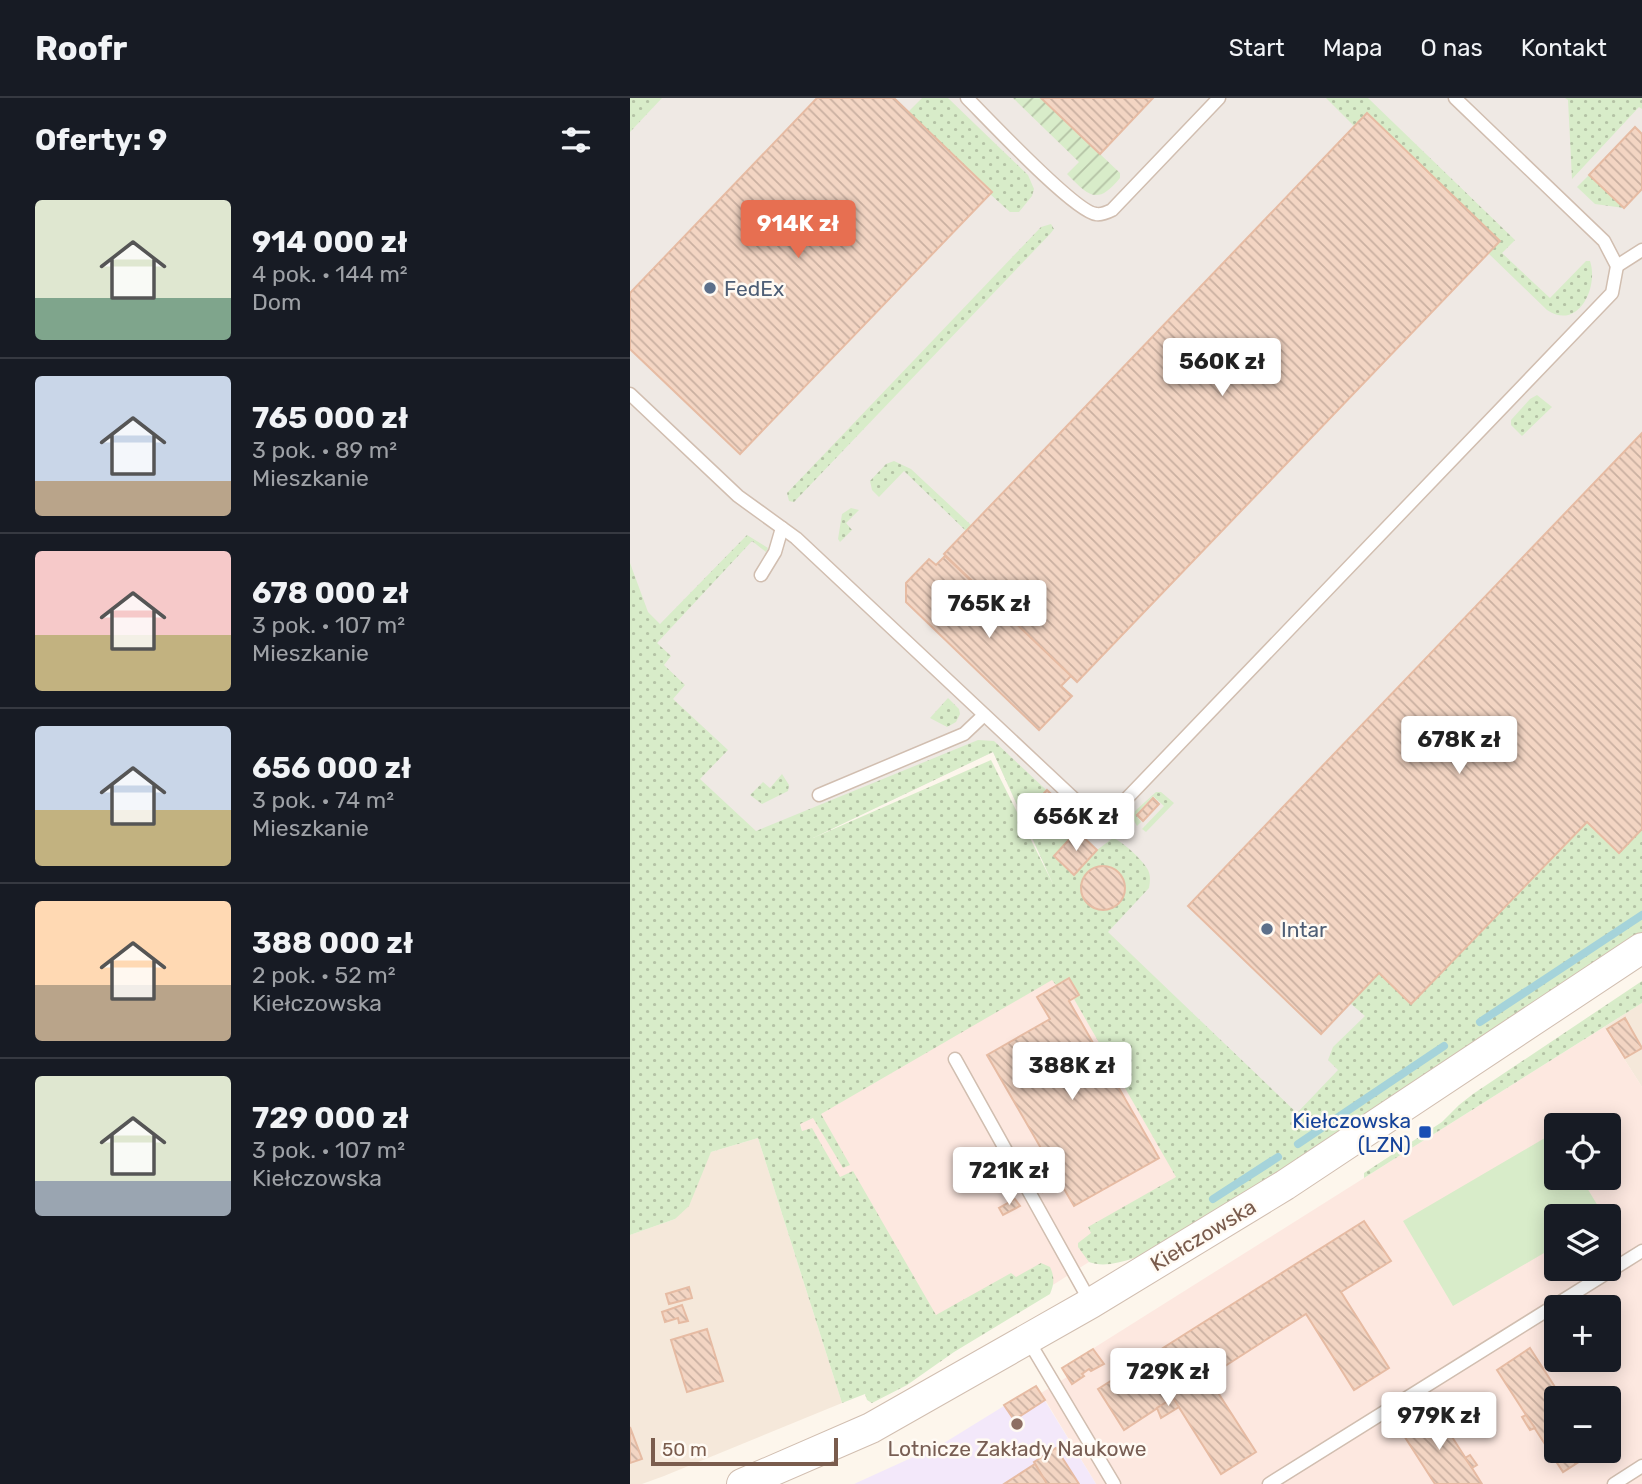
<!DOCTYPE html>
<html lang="pl">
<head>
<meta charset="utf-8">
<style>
  body { margin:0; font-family:Rubik,sans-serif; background:#20242c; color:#f1f3f6; height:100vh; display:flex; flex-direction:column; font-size:26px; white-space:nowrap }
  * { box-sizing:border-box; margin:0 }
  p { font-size:23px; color:#9ea1a6 }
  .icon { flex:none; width:38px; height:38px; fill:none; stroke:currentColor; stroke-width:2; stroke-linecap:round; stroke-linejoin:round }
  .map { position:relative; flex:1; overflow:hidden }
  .details { display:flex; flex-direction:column; background:#171b24; width:630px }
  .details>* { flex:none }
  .tools { position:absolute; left:914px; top:1015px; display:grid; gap:14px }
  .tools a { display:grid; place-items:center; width:77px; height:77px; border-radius:7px; background:#171b24; box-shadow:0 4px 18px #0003; font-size:35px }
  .scale { position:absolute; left:21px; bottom:18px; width:187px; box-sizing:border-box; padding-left:7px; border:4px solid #7a5c4d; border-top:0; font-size:19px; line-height:24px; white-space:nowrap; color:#7a5c4d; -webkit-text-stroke:5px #fffaf3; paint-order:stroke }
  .price { position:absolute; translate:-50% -60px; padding:0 16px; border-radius:7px; background:#fff; color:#222; font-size:23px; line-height:46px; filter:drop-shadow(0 2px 4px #0008) }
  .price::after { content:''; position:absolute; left:50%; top:42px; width:21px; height:16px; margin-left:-10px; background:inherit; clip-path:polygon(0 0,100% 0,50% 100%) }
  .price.on { background:#e76f51; color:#fff }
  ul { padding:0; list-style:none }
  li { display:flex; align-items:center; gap:21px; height:175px; padding:0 35px }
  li+li { border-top:2px solid #363941 }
  li span { display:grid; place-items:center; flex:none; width:196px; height:140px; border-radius:7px; color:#555 }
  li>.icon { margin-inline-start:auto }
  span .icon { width:84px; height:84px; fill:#fffc; stroke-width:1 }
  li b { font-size:30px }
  h2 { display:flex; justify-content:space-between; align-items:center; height:84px; padding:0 35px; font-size:30px }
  header { display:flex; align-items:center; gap:42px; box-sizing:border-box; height:98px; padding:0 35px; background:#171b24; border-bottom:2px solid #363941 }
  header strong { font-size:33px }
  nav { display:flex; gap:38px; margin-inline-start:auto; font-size:24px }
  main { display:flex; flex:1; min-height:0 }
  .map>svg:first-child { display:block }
  .residential { fill:#f5e8da }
  .commercial { fill:#fde8e0; fill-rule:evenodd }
  .industrial { fill:#efe9e4 }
  .education { fill:#f3e8fa }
  .grass { fill:url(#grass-dots); fill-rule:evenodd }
  .garden { fill:url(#garden-furrows) }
  .pitch { fill:#d8ecc9 }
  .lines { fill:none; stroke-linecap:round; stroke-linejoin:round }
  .stream { stroke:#a5d3da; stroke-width:8 }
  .building { fill:url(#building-back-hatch); stroke:#e6bba3; stroke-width:2 }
  .service-casing { stroke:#d1beb0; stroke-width:15 }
  .tertiary-casing { stroke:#d1beb0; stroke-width:32 }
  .service { stroke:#fff; stroke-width:12 }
  .tertiary { stroke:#fff; stroke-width:30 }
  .service-dot { fill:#5c6f8a; stroke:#fffaf3; stroke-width:2.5 }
  .transit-dot { fill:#1a4fb4; stroke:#fffaf3; stroke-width:2.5 }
  .education-dot { fill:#8d6e63; stroke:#fffaf3; stroke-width:2.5 }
  .labels { text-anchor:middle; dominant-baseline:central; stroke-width:5; stroke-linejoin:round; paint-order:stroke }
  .service-label { font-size:21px; fill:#4e5e75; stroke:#fffaf3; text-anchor:start }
  .transit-label { font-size:21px; fill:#164399; stroke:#fffaf3; text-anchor:end }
  .street-label { font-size:21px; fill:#7a5c4d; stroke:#fffaf3 }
  .education-label { font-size:21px; fill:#785e54; stroke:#fffaf3 }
</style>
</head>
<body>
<header>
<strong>Roofr</strong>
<nav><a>Start</a><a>Mapa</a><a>O nas</a><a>Kontakt</a></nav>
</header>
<main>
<section class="details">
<h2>Oferty: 9<svg class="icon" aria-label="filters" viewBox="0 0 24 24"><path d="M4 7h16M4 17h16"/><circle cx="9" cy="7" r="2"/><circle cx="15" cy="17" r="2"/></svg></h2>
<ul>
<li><span style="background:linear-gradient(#dfe7d0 70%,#7fa58c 0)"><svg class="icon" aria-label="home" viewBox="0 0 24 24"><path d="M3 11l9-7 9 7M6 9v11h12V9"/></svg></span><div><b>914 000 zł</b><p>4 pok. · 144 m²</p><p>Dom</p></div></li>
<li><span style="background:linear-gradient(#c9d6e8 75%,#b9a48a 0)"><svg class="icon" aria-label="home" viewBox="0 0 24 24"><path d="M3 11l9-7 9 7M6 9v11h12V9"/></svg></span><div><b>765 000 zł</b><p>3 pok. · 89 m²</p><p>Mieszkanie</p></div></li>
<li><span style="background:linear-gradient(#f6c9c9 60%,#c2b280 0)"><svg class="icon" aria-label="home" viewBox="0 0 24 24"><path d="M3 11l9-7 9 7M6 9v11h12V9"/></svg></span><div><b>678 000 zł</b><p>3 pok. · 107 m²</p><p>Mieszkanie</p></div></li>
<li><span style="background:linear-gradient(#c9d6e8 60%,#c2b280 0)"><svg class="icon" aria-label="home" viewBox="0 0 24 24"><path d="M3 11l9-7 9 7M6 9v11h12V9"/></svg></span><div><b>656 000 zł</b><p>3 pok. · 74 m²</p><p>Mieszkanie</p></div></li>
<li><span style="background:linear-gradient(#ffd9b3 60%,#b9a48a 0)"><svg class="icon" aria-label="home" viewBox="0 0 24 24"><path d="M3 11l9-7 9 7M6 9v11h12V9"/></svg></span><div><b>388 000 zł</b><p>2 pok. · 52 m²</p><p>Kiełczowska</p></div></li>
<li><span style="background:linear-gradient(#dfe7d0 75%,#9aa5b1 0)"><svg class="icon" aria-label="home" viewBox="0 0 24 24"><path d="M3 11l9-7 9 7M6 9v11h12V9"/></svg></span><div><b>729 000 zł</b><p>3 pok. · 107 m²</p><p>Kiełczowska</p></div></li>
</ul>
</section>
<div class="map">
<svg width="1012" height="1386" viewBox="0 0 1012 1386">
  <defs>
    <pattern id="grass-dots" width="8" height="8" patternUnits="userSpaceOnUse" patternTransform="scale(1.75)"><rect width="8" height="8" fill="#d8ecc9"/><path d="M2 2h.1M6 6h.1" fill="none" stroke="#b4c2a5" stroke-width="1.8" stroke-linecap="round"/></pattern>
    <pattern id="garden-furrows" width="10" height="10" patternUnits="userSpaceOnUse" patternTransform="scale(1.75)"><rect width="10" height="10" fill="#d8ecc9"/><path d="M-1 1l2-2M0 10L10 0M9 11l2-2" fill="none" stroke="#b4c2a5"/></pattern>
    <pattern id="building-back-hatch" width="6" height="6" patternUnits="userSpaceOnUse" patternTransform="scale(1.75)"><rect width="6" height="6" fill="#f3d5c3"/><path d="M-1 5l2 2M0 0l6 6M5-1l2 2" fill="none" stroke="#cab0a1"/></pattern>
  </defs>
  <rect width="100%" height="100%" fill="#fdf6ec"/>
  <!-- residential -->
  <g class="residential">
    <polygon points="1012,905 1012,989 974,929"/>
    <polygon points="128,1040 212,1305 34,1378 12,1386 0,1386 0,1137 45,1121 81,1054"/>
  </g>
  <!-- commercial -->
  <g class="commercial">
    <polygon points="456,858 559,1087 459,1164 363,1225 258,1282 169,1023"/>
    <path d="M 974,929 L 1012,989 L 1012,1386 L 466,1386 L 411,1295 L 437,1279 L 432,1270 ZM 926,1027 L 978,1027 L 978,1080 L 926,1080 ZM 926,1118 L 978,1118 L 978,1171 L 926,1171 ZM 926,1209 L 978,1209 L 978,1262 L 926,1262 ZM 926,1300 L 978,1300 L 978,1353 L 926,1353 Z"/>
  </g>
  <!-- industrial -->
  <polygon class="industrial" points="0,0 1012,0 1012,787 559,1087 363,654 148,756 68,779 0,570"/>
  <!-- education -->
  <polygon class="education" points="406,1288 466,1386 224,1386 314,1345"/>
  <!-- grass -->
  <g class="grass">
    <polygon points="0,0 32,0 0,34"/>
    <polygon points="292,0 318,0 398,77 404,91 402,98 389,114 380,114 360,96 362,93 278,14"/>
    <path d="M 696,0 L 738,0 L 885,142 L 872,155 L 920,200 L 956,163 L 960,163 C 969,189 948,233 917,212 L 858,155 L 737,15 L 724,28 Z"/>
    <polygon points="935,0 1012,0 1012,11 1009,9 942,81 938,2"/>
    <polygon points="959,77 994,110 965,106 947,89"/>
    <polygon points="421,126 424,131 420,136 164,404 159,403 157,395 411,129"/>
    <polygon points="907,297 922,309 892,338 881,327 881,322 900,301"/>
    <polygon points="264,363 281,371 341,427 336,433 274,373 249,399 242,392 240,383 256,366"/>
    <polygon points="221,410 229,412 216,425 222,432 210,444 208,441 212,416"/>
    <path d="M 117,437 L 138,450 L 136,454 L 122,443 L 27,545 L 41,558 L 34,567 L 55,587 L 43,601 L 98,652 L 70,681 L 126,733 L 348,642 L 364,643 L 461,734 L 455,740 L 467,752 L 483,740 C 492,743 514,763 518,772 C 521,778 520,784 519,790 L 478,834 L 667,1015 L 708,972 L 698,962 L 703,949 L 735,918 L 720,905 L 749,875 L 782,906 L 957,724 L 989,755 L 1012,731 L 1012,834 L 600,1109 C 569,1127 494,1178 459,1164 L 448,1149 L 448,1145 L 461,1135 L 458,1129 L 546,1079 L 444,901 L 449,897 L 439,880 L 426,887 L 422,882 L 191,1016 L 220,1067 L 213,1070 L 183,1020 L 170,1026 L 172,1033 L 182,1030 L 210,1079 L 223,1073 L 306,1217 L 381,1175 L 386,1179 L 411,1165 L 420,1169 C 425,1180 424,1186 420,1196 L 324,1254 L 277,1287 L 242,1305 L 237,1302 L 235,1296 L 212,1305 L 128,1040 L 81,1054 L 59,1108 L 45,1121 L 0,1137 L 0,465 L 18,514 L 30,526 ZM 363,654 L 424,788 L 361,662 L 183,740 Z"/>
    <polygon points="318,600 329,611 330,616 326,624 317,629 300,620"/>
    <polygon points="152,676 159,687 158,693 132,706 120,697 133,684 140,690"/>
    <polygon points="526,694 531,694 544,705 516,734 512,731 534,708 523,698 506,717 511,724 507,728 503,721 505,713"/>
    <polygon points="1012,883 1012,905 734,1080 734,1075 812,1024 829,1007 843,996"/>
  </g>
  <!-- garden -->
  <path class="garden" d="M 383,0 L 411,0 L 490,75 L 490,80 C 467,108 459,98 437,76 L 449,64 Z"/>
  <!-- pitch -->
  <polygon class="pitch" points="925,1034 926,1080 951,1080 974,1118 926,1118 926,1148 823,1208 773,1123"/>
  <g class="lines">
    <!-- stream -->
    <g class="stream">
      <polyline points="850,924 1012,817"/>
      <polyline points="668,1046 814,948"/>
      <polyline points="583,1101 648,1059"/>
    </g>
  </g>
  <!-- building -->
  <g class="building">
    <polygon points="187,0 264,0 362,94 110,356 0,251 0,195"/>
    <polygon points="411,0 523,0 470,56"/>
    <polygon points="737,15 870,143 447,584 314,456"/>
    <polygon points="1005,29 1012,36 1012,91 994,110 959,77"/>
    <polygon points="1012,335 1012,731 989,755 957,724 781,906 749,875 691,936 558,808"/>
    <polygon points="315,458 441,578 431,588 442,598 409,632 276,504 276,485 299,461 306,467"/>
    <polygon points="417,692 433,707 418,722 403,707"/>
    <polygon points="523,700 529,706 513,723 507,717"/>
    <polygon points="447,733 467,752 444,777 424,758"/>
    <circle cx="473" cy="790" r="22"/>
    <polygon points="439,880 449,897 439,903 529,1060 444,1108 430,1084 413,1094 406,1080 423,1071 357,957 420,921 407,899"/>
    <polygon points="995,920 1012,950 995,960 977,931"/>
    <polygon points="385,1101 390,1108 373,1117 369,1110"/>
    <polygon points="734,1123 761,1163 711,1194 759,1270 724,1292 676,1216 578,1279 626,1354 591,1376 543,1300 494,1332 468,1291"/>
    <polygon points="59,1189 62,1200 39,1206 36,1196"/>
    <polygon points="52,1207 58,1223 49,1225 48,1220 35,1224 32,1214"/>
    <polygon points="77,1231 93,1283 57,1294 41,1242"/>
    <polygon points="900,1250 932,1300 926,1300 926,1353 966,1353 933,1374 867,1272"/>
    <polygon points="463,1251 474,1266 461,1273 459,1271 452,1276 454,1278 442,1286 432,1270"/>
    <polygon points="406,1288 415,1302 384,1322 374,1307"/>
    <polygon points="543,1300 549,1309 531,1320 527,1310"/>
    <polygon points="804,1311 842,1370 852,1386 805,1386 771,1333"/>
    <polygon points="896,1317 905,1330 900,1332 892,1319"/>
    <polygon points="0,1329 12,1361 0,1365"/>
    <polygon points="426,1350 449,1386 417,1386 404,1364"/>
    <polygon points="840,1357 847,1367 842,1370 835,1360"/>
    <polygon points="405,1366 417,1386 374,1386"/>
  </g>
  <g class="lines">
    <defs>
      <g id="service">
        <path d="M 337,0 C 357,20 445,114 466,116 C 471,117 478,114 482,112 L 589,0"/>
        <polyline points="987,168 1012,152"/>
        <polyline points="0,296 108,398 166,440 457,713 479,719 982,195 987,168 974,143 825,0"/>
        <polyline points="131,477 145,454 152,430"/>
        <polyline points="189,697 334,636 354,617"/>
        <polyline points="325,961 461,1205"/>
        <polyline points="398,1242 484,1386"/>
        <polyline points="639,1386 1012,1153"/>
        <polyline points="984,1386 1012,1368"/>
      </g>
      <polyline id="tertiary" points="112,1386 241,1330 461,1205 655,1087 1012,850"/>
    </defs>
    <!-- service casing -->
    <use href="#service" class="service-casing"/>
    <!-- tertiary casing -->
    <use href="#tertiary" class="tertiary-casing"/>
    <!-- service -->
    <use href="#service" class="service"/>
    <!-- tertiary -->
    <use href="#tertiary" class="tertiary"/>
  </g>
  <!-- markers -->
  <g class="service-dot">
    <circle cx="80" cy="190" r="7"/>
    <circle cx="637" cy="831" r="7"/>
  </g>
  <rect class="transit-dot" x="788" y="1027" width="14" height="14" rx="3.5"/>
  <circle class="education-dot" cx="387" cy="1326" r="7"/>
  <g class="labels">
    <!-- service labels -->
    <g class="service-label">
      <text x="94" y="190">FedEx</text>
      <text x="651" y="831">Intar</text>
    </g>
    <!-- transit labels -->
    <g class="transit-label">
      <text x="781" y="1022">Kiełczowska<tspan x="781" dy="24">(LZN)</tspan></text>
    </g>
    <!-- street labels -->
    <g class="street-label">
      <text transform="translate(573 1137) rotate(-31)">Kiełczowska</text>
    </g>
    <!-- education labels -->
    <g class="education-label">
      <text x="387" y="1350">Lotnicze Zakłady Naukowe</text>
    </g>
  </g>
</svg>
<div class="tools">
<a><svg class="icon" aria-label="locate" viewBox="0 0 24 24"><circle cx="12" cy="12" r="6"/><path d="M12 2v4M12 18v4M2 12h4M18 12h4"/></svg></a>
<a><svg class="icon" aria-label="layers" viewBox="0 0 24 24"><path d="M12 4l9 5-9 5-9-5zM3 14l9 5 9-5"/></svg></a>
<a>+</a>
<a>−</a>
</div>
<div class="scale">50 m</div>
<b class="price on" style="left:168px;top:162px">914K zł</b>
<b class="price" style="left:592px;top:300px">560K zł</b>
<b class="price" style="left:359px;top:542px">765K zł</b>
<b class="price" style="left:829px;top:678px">678K zł</b>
<b class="price" style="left:446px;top:755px">656K zł</b>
<b class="price" style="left:442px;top:1004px">388K zł</b>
<b class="price" style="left:379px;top:1109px">721K zł</b>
<b class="price" style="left:538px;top:1310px">729K zł</b>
<b class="price" style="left:809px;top:1354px">979K zł</b>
</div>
</main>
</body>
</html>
